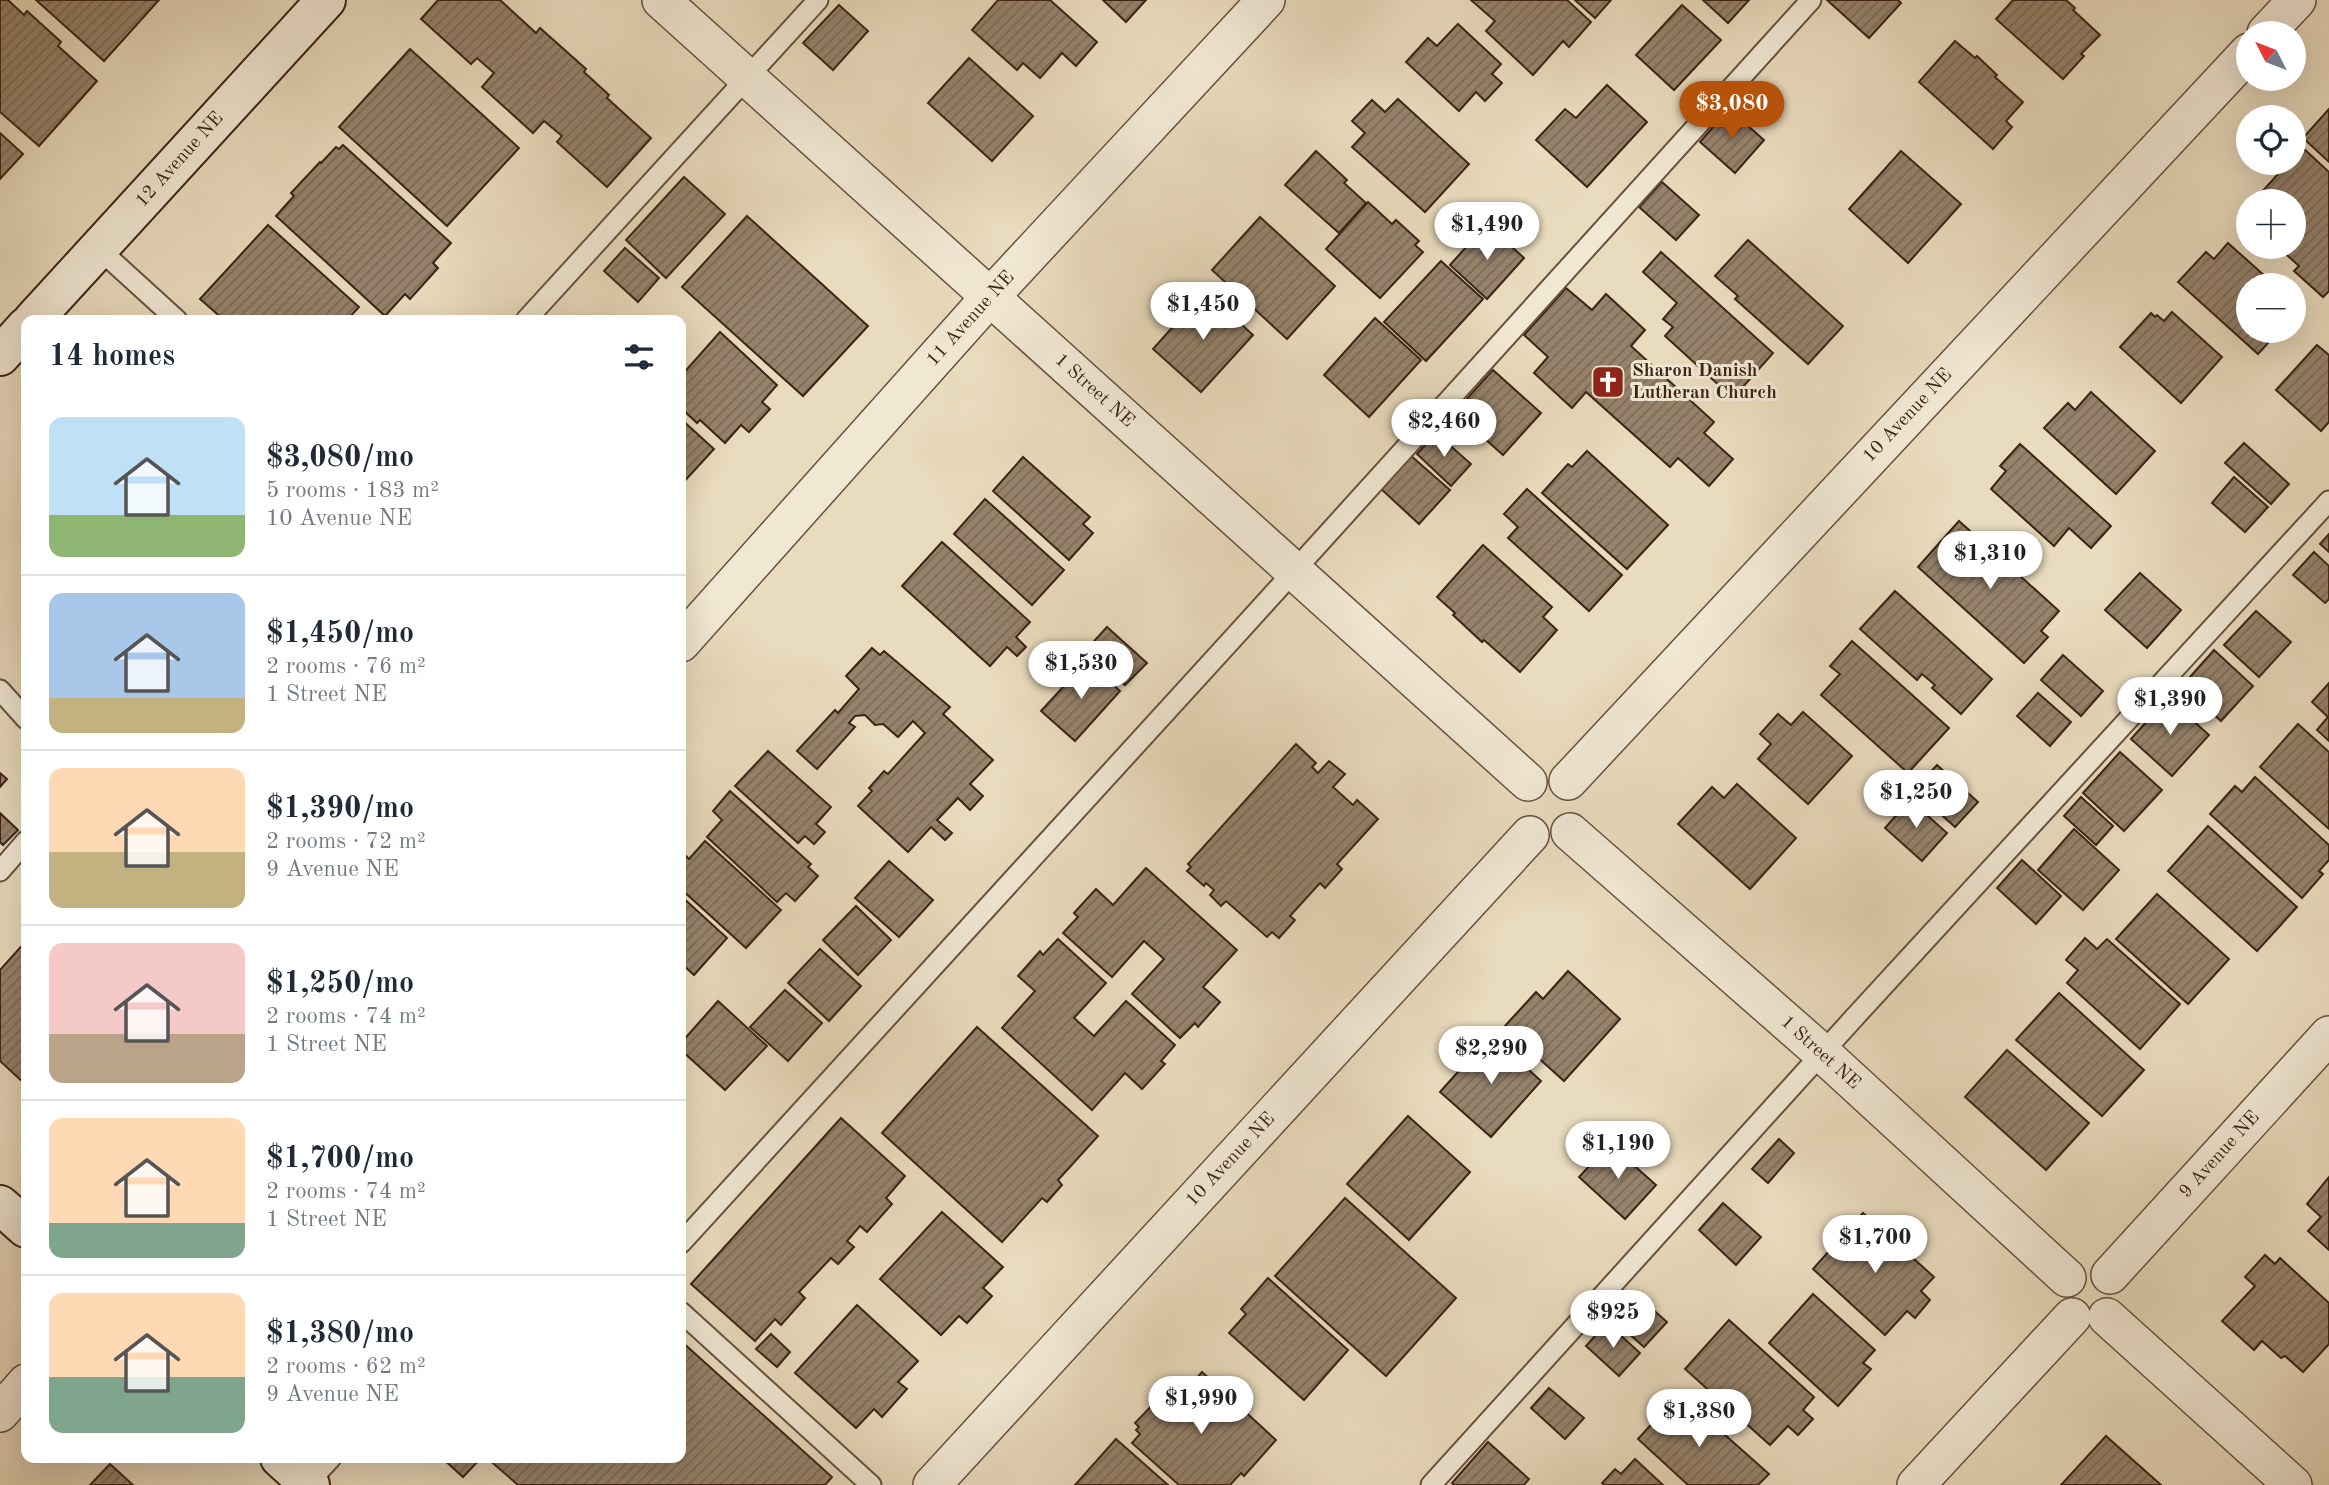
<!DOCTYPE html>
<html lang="en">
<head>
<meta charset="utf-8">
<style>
  body { margin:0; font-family:"Old Standard TT",serif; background:#f2f2f3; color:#1f2937; height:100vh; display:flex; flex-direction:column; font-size:26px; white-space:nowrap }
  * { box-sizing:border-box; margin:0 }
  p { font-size:23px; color:#747a83 }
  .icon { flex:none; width:38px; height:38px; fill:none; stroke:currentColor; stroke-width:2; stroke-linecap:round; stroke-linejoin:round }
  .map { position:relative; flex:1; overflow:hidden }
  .sheet { position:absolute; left:21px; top:315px; width:665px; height:1148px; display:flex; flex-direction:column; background:#fff; border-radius:14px; box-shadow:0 7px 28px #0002 }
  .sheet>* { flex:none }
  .needle { width:46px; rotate:312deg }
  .fabs { position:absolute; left:2236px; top:21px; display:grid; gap:14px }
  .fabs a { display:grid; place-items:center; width:70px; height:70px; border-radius:50%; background:#fff; box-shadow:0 7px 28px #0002; font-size:35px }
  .price { position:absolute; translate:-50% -60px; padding:0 16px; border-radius:24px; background:#fff; color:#222; font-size:23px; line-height:46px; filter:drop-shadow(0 2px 4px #0008) }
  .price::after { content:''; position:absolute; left:50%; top:42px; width:21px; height:16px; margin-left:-10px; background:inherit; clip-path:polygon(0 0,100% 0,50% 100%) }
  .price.active { background:#b45309; color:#fff }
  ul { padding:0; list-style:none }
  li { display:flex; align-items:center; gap:21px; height:175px; padding:0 28px }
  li+li { border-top:2px solid #e0e1e3 }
  li span { display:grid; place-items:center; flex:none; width:196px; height:140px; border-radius:14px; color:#555 }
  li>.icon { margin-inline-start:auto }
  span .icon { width:84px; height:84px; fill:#fffc; stroke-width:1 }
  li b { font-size:30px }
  h2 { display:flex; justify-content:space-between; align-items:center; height:84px; padding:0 28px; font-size:30px }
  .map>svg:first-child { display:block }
  .building { fill:url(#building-hatch); stroke:#3c2415; stroke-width:2 }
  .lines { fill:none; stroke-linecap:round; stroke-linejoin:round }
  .lane-casing { stroke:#67523f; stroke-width:23 }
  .street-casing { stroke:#67523f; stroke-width:40 }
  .secondary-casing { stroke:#3c2415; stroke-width:42 }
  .lane { stroke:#f1e8d4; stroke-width:19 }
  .street { stroke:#f1e8d4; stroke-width:37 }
  .secondary { stroke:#f1e8d4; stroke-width:38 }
  .labels { text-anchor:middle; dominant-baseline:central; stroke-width:6; stroke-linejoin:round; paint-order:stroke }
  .street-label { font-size:19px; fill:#3c2415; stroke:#f1e8d4 }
  .poi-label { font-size:19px; font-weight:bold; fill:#3c2415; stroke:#f1e8d4; text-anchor:start }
</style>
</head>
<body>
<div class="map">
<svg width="2329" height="1485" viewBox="0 0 2329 1485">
  <defs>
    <pattern id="building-hatch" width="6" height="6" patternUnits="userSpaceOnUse" patternTransform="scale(1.75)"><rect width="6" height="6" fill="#96836c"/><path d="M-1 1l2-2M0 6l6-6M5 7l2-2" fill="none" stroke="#7c6b58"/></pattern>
  </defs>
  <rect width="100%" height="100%" fill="#e9dbbd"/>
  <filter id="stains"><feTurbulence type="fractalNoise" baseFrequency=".00286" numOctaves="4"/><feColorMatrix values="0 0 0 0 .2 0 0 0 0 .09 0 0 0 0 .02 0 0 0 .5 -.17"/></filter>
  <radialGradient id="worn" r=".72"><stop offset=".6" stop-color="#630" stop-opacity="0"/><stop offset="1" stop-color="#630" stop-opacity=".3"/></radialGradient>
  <!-- building -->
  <g class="building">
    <polygon points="0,0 8,0 24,15 27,11 61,42 58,46 97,81 39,146 0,112"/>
    <polygon points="36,0 159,0 104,61"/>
    <polygon points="438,0 500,0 536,33 540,28 586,69 584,72 609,95 607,98 651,138 607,187 557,142 562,136 544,121 533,133 482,87 494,73 477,58 471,64 421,19"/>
    <polygon points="998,0 1050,0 1097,42 1076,66 1062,53 1040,78 1023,63 1017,70 972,30"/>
    <polygon points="1103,0 1146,0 1126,22"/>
    <polygon points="1471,0 1567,0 1591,22 1569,47 1563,41 1533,75 1486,31 1495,21"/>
    <polygon points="1575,0 1611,0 1595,18"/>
    <polygon points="1703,0 1749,0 1728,23"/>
    <polygon points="1827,0 1898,0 1901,3 1869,38"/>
    <polygon points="2013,0 2066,0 2075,8 2073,10 2100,35 2081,54 2084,56 2063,79 1996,19"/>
    <polygon points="839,5 868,31 833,70 803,43"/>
    <polygon points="1682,5 1721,40 1674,90 1636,55"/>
    <polygon points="1458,24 1501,64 1492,74 1502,83 1485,101 1476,92 1459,111 1406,62 1428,38 1437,46"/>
    <polygon points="1955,41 1975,58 1977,56 1997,75 1995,77 2023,102 2006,121 2012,127 1993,149 1919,82"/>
    <polygon points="410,49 519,148 447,226 339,127"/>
    <polygon points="969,58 1033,116 992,161 928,103"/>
    <polygon points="1607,85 1647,122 1587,187 1536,140 1565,109 1576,118"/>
    <polygon points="1398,99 1469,164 1425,212 1352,147 1365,133 1352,121 1372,100 1385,112"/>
    <polygon points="1729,109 1764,140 1735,173 1700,142"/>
    <polygon points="2329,109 2329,162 2303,138"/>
    <polygon points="0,133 23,154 0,179"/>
    <polygon points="343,145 451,243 433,263 438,268 410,299 405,294 385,316 276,216 294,196 291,193 320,162 321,163 336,147 339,149"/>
    <polygon points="2302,147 2329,172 2329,291 2323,297 2294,271 2299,266 2278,247 2294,247 2294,201 2268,201 2260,194 2288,163 2294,163 2294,156"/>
    <polygon points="1316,151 1347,180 1344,183 1366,203 1339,233 1285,185"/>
    <polygon points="1901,151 1961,204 1908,263 1849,209"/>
    <polygon points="684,177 725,214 666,278 626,240"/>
    <polygon points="1662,182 1699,215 1676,240 1639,207"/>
    <polygon points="1368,202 1392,224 1396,220 1419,241 1415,245 1423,252 1380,298 1326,249"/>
    <polygon points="747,216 868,326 803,396 682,287"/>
    <polygon points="1260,217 1335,286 1287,339 1212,270"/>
    <polygon points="1487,224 1524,258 1487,299 1450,265"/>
    <polygon points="268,225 359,307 347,320 224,320 200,299"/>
    <polygon points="1748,240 1843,326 1808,364 1735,299 1738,296 1715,276"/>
    <polygon points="2228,243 2275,285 2249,285 2249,331 2279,331 2258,354 2178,282 2206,252 2214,259"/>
    <polygon points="625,248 659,278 638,302 604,271"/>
    <polygon points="1661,252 1773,353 1733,398 1665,336 1673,327 1663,319 1677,303 1643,272"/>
    <polygon points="1441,261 1483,299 1426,361 1384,322"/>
    <polygon points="1566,288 1592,310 1606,294 1645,330 1631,346 1714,422 1704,433 1733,459 1709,486 1678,458 1670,467 1586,392 1572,408 1534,373 1548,357 1524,335"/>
    <polygon points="1205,291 1253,335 1201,392 1153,349"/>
    <polygon points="2172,312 2222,357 2181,403 2120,347 2151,313 2155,317 2157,315 2164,321"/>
    <polygon points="1375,318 1421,360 1369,417 1324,375"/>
    <polygon points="720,332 777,385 762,402 770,409 749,432 741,425 725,443 700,420 697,423 681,408 681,376"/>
    <polygon points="2317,345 2329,355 2329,422 2321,431 2276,390"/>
    <polygon points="1493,370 1541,413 1503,455 1455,412"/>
    <polygon points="2091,392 2155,451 2116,494 2044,428 2068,403 2075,410"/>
    <polygon points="681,419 714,449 681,485"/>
    <polygon points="1436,433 1471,464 1451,486 1417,454"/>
    <polygon points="2244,443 2289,484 2271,504 2225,463"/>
    <polygon points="2020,444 2111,526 2091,548 2069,528 2054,546 1991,489 2006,471 2000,466"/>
    <polygon points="1587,451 1668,525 1627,569 1542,493 1568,464 1572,467"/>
    <polygon points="1410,455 1450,490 1419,524 1380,488"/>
    <polygon points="1023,457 1090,517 1083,524 1093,533 1069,560 993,491"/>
    <polygon points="2234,477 2268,507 2245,532 2212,503"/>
    <polygon points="1527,489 1622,575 1589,611 1508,538 1518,527 1504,514"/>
    <polygon points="985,499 1064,570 1032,605 954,534"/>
    <polygon points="1959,521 2059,611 2041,631 2048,637 2024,663 1918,567"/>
    <polygon points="2329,534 2329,552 2320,544"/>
    <polygon points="942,542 1030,622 1016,637 1026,647 1017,656 1007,647 990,666 902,586"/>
    <polygon points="1483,545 1552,607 1543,617 1557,630 1520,672 1484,640 1482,642 1453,615 1455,613 1437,597"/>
    <polygon points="2314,552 2329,566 2329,599 2325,603 2293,575"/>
    <polygon points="2140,573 2181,610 2147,648 2105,610"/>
    <polygon points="1895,591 1992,679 1961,714 1932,688 1935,685 1922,674 1917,680 1860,629"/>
    <polygon points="2256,611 2291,642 2259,677 2224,645"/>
    <polygon points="1107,627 1147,663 1125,685 1086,650"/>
    <polygon points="1852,641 1949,728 1908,773 1821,695 1840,674 1830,666"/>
    <polygon points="872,648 880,655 884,651 950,707 943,714 993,760 970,784 983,796 970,810 958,798 937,820 952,833 945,840 931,827 908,852 858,806 872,791 869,788 884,771 888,774 925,733 913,721 898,737 883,724 875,725 865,715 855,716 849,723 855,727 817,769 797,751 835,710 838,713 859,689 846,676"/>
    <polygon points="2214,650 2253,686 2221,721 2182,686"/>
    <polygon points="2063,655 2103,691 2081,716 2041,680"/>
    <polygon points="1087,661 1120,691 1075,741 1041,711"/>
    <polygon points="2329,683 2329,741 2317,730 2328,717 2312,702"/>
    <polygon points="2038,693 2071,722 2050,746 2017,716"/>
    <polygon points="2168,698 2209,735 2172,776 2131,739"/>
    <polygon points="1803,712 1852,756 1808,804 1758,759 1771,744 1760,734 1778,714 1791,725"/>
    <polygon points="2298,724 2329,752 2329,829 2260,767"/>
    <polygon points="1296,744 1316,763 1312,767 1318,773 1329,761 1345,774 1333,787 1353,805 1357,800 1378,819 1337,864 1342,869 1325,888 1320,883 1290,916 1295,920 1279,938 1272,932 1267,937 1226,901 1221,906 1210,895 1214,890 1206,883 1204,886 1187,871 1191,867 1188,864"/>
    <polygon points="768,751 831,807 816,824 825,832 814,844 805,836 798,843 735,786"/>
    <polygon points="2120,752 2162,790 2124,831 2083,793"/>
    <polygon points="1937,765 1978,802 1955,827 1914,790"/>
    <polygon points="0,773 7,779 0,787"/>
    <polygon points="2255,777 2329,845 2329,860 2319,871 2323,874 2302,898 2210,814 2235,786 2242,792"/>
    <polygon points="1737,784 1796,838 1750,889 1678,824 1712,787 1724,798"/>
    <polygon points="730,791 811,864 808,867 818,876 795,901 786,893 777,902 707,837 722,820 713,811"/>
    <polygon points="2081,797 2113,826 2096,845 2064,816"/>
    <polygon points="1910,800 1947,833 1922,861 1885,828"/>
    <polygon points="0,813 18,830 3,845 0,842"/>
    <polygon points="2208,826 2297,907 2257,951 2168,871"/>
    <polygon points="2074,829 2119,870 2083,910 2038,870"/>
    <polygon points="705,841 781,910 746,948 681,889 681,851 689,859"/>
    <polygon points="2022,860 2061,896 2036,924 1997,888"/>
    <polygon points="889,861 933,900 899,937 855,898"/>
    <polygon points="1146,868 1237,950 1203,987 1220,1002 1198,1027 1195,1023 1180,1038 1132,994 1164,959 1144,941 1112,977 1063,933 1078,917 1074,913 1096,889 1113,905"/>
    <polygon points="2157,894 2229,959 2188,1004 2116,939"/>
    <polygon points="681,896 727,938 694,975 681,963"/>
    <polygon points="856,906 891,940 858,975 823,940"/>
    <polygon points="2085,938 2097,949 2107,939 2180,1004 2140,1049 2067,983 2078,970 2066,960"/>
    <polygon points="1058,939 1106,983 1074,1018 1094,1036 1126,1001 1175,1045 1161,1061 1165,1064 1142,1089 1125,1073 1092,1110 1002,1028 1035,991 1018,976 1040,951 1043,955"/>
    <polygon points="26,941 26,1085 0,1061 0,970"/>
    <polygon points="820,949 861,986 829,1021 788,983"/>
    <polygon points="1568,971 1620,1019 1564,1081 1504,1027 1536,992 1543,999"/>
    <polygon points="785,990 822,1023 788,1061 750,1027"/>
    <polygon points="2059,993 2144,1070 2102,1116 2016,1040"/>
    <polygon points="718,1001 767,1046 725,1090 681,1050 681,1043"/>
    <polygon points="977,1027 1098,1136 1058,1180 1062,1185 1047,1202 1042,1198 1002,1242 882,1133"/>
    <polygon points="1491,1035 1541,1081 1491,1137 1440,1092"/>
    <polygon points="2007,1050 2089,1123 2046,1170 1965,1097"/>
    <polygon points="1408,1116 1470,1172 1409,1240 1347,1184"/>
    <polygon points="841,1118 905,1176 886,1198 892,1204 867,1232 860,1226 847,1241 854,1247 838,1264 831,1258 799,1292 805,1298 781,1325 775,1319 755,1341 691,1284"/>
    <polygon points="1779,1139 1794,1153 1768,1183 1752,1169"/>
    <polygon points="1610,1144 1656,1185 1625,1219 1579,1177"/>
    <polygon points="2329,1177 2329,1250 2308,1231 2321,1217 2307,1204"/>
    <polygon points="1345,1198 1456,1298 1386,1376 1275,1276"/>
    <polygon points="1723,1203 1761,1237 1736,1265 1699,1230"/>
    <polygon points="942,1212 1003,1267 983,1288 992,1296 967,1323 959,1316 941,1335 880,1279"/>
    <polygon points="1863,1213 1934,1277 1921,1291 1930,1300 1915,1318 1907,1311 1885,1335 1813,1269"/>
    <polygon points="2265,1255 2275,1264 2280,1258 2329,1303 2329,1344 2303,1372 2285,1356 2281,1358 2262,1341 2254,1350 2222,1321 2255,1286 2245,1277"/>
    <polygon points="1268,1278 1348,1350 1304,1400 1229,1333 1246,1314 1241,1309"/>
    <polygon points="1633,1292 1667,1322 1644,1347 1610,1317"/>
    <polygon points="1813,1294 1875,1350 1863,1363 1871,1369 1838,1406 1769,1343"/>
    <polygon points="857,1305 918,1361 898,1382 907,1389 882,1417 874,1409 856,1428 795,1373"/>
    <polygon points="1729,1320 1814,1397 1803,1410 1813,1419 1798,1435 1788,1426 1770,1445 1685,1369"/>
    <polygon points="1607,1323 1640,1353 1619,1376 1586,1346"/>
    <polygon points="771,1334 790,1352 777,1367 756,1349"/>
    <polygon points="681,1341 832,1477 825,1485 518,1485 487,1458 681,1458"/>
    <polygon points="1202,1372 1276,1440 1244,1476 1241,1473 1230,1485 1179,1485 1132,1443 1140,1434 1136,1430 1139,1427 1135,1423 1159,1398 1165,1403 1185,1381 1190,1386"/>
    <polygon points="1549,1388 1584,1418 1565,1439 1531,1408"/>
    <polygon points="1679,1394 1769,1474 1758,1485 1688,1485 1638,1439"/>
    <polygon points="2106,1436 2161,1485 2061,1485"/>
    <polygon points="1116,1439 1168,1485 1075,1485"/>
    <polygon points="1488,1442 1529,1479 1524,1485 1454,1485 1452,1483"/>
    <polygon points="442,1458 481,1458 463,1477"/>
    <polygon points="1635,1459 1663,1485 1605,1485 1602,1483 1615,1469 1621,1474"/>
    <polygon points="110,1464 133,1485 90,1485"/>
  </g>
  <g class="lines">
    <defs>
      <g id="lane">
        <polyline points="99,249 177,320"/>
        <polyline points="526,320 818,0"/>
        <polyline points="0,690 26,719"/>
        <polyline points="0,871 26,841"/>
        <polyline points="681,1243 1237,634 1811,0"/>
        <polyline points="681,1312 871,1485"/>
        <polyline points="308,1483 331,1458"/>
        <polyline points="1431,1485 1853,1019 2329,501"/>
      </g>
      <g id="street">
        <polyline points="661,0 1528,782"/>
        <polyline points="2266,33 2297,0"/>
        <polyline points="681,643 990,297 1266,0"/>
        <polyline points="1568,781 2249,52"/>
        <polyline points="1570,832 1822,1053 2067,1278"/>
        <polyline points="2110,1275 2329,1035"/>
        <polyline points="2107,1317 2293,1485"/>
        <polyline points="0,1413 26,1383"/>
        <polyline points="932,1485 1530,835"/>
        <polyline points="1916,1485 2072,1317"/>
      </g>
      <g id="secondary">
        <polyline points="33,320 326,0"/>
        <polyline points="0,356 26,327"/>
        <polyline points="0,1205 26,1228"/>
        <polyline points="280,1458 310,1485"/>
      </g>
    </defs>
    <!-- lane casing -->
    <use href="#lane" class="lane-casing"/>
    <!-- street casing -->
    <use href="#street" class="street-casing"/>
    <!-- secondary casing -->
    <use href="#secondary" class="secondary-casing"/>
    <!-- lane -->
    <use href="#lane" class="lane"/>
    <!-- street -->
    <use href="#street" class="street"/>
    <!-- secondary -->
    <use href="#secondary" class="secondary"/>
  </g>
  <!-- icons -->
  <defs>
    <symbol id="church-square" viewBox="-11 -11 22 22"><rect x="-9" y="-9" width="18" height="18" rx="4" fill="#8f2418" stroke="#f1e8d4"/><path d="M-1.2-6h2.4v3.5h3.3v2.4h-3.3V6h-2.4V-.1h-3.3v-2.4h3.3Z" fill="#fff"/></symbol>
  </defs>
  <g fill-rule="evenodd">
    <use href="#church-square" x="1589" y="363" width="38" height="38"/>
  </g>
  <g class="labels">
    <!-- street labels -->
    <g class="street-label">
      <text transform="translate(180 160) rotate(-48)">12 Avenue NE</text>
      <text transform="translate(971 319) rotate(-48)">11 Avenue NE</text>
      <text transform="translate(1094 391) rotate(42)">1 Street NE</text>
      <text transform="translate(1908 416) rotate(-47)">10 Avenue NE</text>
      <text transform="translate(1820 1053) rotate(42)">1 Street NE</text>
      <text transform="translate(2220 1155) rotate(-48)">9 Avenue NE</text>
      <text transform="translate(1231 1160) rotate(-47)">10 Avenue NE</text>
    </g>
    <!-- poi labels -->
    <g class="poi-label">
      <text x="1632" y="371">Sharon Danish<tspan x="1632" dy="22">Lutheran Church</tspan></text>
    </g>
  </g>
  <rect width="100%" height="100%" filter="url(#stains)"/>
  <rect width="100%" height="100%" fill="url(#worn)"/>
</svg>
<div class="fabs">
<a><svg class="needle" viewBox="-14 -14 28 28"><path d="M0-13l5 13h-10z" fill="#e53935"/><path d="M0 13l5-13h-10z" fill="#747a83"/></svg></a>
<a><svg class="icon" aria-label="locate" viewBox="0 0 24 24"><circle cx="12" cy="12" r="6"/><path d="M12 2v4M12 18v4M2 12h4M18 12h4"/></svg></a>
<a>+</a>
<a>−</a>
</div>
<b class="price active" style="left:1732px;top:141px">$3,080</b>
<b class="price" style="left:1487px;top:262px">$1,490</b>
<b class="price" style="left:1203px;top:342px">$1,450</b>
<b class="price" style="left:1444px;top:459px">$2,460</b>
<b class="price" style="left:1990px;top:591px">$1,310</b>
<b class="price" style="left:1081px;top:701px">$1,530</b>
<b class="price" style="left:2170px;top:737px">$1,390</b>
<b class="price" style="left:1916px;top:830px">$1,250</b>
<b class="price" style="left:1491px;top:1086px">$2,290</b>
<b class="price" style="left:1618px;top:1181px">$1,190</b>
<b class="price" style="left:1875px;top:1275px">$1,700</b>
<b class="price" style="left:1613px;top:1350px">$925</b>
<b class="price" style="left:1201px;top:1436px">$1,990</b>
<b class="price" style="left:1699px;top:1449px">$1,380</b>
<section class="sheet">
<h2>14 homes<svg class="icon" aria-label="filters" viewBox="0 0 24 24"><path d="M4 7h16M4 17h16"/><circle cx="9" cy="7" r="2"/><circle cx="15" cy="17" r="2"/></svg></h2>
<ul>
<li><span style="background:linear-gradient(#bfe0f5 70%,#8fb573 0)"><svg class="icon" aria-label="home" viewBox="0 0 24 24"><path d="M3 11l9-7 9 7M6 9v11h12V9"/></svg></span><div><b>$3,080/mo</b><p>5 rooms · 183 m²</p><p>10 Avenue NE</p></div></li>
<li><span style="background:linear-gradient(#a9c7e8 75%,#c2b280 0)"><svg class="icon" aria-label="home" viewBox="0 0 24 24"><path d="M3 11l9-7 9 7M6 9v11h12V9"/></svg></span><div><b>$1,450/mo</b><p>2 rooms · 76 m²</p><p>1 Street NE</p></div></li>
<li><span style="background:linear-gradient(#ffd9b3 60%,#c2b280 0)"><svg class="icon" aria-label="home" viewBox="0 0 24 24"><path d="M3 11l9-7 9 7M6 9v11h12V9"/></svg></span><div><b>$1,390/mo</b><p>2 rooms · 72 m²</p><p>9 Avenue NE</p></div></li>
<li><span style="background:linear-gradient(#f6c9c9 65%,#b9a48a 0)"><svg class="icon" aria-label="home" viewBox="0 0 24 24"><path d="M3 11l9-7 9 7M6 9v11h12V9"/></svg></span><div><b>$1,250/mo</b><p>2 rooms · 74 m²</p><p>1 Street NE</p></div></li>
<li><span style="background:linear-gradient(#ffd9b3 75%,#7fa58c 0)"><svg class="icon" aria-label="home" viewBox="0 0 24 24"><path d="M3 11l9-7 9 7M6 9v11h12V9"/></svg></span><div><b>$1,700/mo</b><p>2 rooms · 74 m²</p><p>1 Street NE</p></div></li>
<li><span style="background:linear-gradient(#ffd9b3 60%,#7fa58c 0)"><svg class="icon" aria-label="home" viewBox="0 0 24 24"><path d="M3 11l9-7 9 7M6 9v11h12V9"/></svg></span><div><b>$1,380/mo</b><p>2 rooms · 62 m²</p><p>9 Avenue NE</p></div></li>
</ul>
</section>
</div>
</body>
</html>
